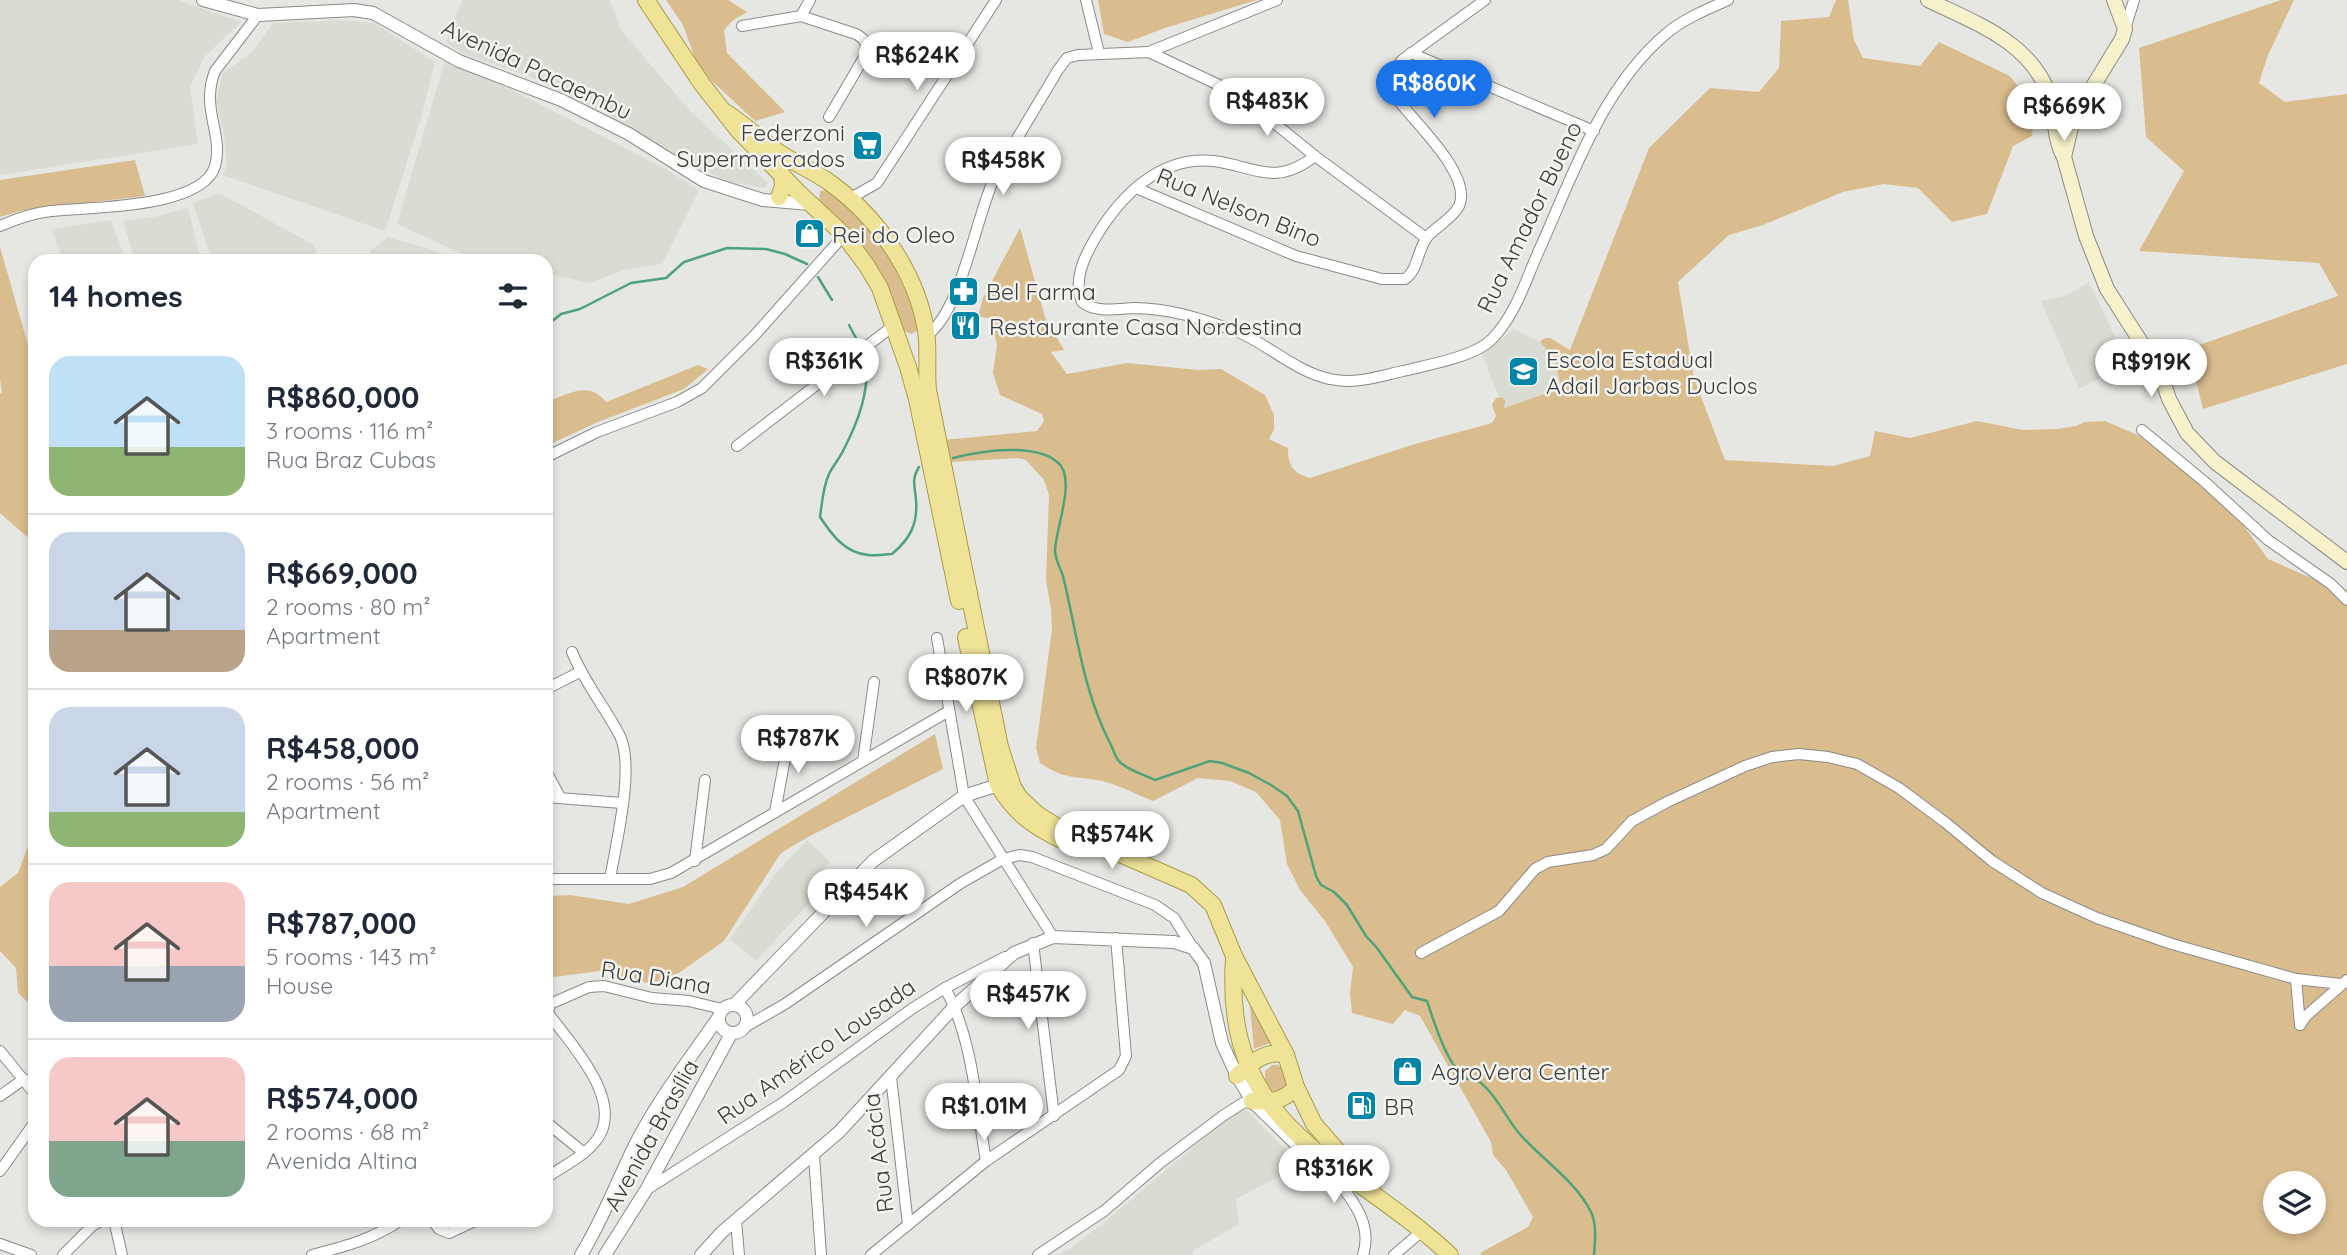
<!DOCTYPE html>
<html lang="en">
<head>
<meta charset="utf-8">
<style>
  body { margin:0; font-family:Quicksand,sans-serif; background:#f6f6f7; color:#1f2937; height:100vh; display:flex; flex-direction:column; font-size:26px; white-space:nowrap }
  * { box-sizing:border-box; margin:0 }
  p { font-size:23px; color:#747a83 }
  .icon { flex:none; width:38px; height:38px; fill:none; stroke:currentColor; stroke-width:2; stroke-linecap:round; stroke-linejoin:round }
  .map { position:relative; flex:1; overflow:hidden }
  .sheet { position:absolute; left:28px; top:254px; width:525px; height:973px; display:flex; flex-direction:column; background:#fff; border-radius:21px; box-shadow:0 4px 10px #0003 }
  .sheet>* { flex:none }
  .controls { position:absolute; left:2263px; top:1171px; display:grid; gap:14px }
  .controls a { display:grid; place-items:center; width:63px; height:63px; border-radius:50%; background:#fff; box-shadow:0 4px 10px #0003; font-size:35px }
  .price { position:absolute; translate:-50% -60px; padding:0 16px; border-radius:24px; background:#fff; color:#222; font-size:23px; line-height:46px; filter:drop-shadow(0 2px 4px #0008) }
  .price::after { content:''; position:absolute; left:50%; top:42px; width:21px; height:16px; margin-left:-10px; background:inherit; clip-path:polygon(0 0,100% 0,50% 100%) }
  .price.selected { background:#1a73e8; color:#fff }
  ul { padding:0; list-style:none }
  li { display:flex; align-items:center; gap:21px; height:175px; padding:0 21px }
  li+li { border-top:2px solid #e0e1e3 }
  li span { display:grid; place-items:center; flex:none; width:196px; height:140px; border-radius:21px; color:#555 }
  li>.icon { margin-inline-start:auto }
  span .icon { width:84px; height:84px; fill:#fffc; stroke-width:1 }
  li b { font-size:30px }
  h2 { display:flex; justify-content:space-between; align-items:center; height:84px; padding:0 21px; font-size:30px }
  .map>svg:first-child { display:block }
  .built { fill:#d9dcd2 }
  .green { fill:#dabd8e; fill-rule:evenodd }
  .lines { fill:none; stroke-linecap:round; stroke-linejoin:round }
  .stream { stroke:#4ea37c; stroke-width:2.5 }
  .minor-casing { stroke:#8a8b88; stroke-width:12 }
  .tertiary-casing { stroke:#8a8b88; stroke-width:14 }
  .secondary-casing { stroke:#8a8b88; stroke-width:16 }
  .primary-casing { stroke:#a99c4b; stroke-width:18 }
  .minor { stroke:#fff; stroke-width:10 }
  .tertiary { stroke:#fff; stroke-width:12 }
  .secondary { stroke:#f7f1cc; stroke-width:14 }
  .primary { stroke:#efe398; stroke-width:16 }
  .labels { text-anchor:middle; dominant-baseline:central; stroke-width:5; stroke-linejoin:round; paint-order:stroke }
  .street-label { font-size:23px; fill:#3c3c3b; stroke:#f3f4f0 }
  .poi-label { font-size:23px; fill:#3c3c3b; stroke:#f3f4f0; text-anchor:start }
</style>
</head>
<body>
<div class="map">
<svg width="2347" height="1255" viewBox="0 0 2347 1255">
  <rect width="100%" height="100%" fill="#e6e7e3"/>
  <!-- built -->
  <g class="built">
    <polygon points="0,0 178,0 241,22 204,57 190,87 198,144 0,175"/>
    <polygon points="462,0 610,0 621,30 691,112 768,183 765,188 731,182 700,169 611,116 536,79 464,54 446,42"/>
    <polygon points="344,20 374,23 435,62 421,118 385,231 223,175 227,165 224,136 216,100 223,73 253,51 273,23"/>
    <polygon points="445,60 508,88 664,168 699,190 662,264 624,270 589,283 546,273 546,261 494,261 458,252 397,224"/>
    <polygon points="219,193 314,245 319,261 212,261 193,203"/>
    <polygon points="188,208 201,261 135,261 123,221 154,217"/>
    <polygon points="111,220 126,261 63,261 52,229"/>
    <polygon points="388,237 468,261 374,261 370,251"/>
    <polygon points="2089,282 2128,364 2079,389 2041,301 2065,296"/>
    <polygon points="1514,329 1540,342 1552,355 1562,388 1503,408 1482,354"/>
    <polygon points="807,840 830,862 819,874 828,882 756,961 730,939 775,874"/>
    <polygon points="1242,1106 1301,1165 1236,1199 1239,1224 1193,1251 1193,1255 1057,1255 1071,1248 1107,1220"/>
  </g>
  <!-- green -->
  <g class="green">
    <polygon points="666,0 728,0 747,12 732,21 724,30 727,53 785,112 755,121 699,69 683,25"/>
    <polygon points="1098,0 1257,0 1165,28 1128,42 1104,34"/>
    <path d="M 1836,0 L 1848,0 L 1854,40 L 1863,58 L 1920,66 L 1939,42 L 2010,76 L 2035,109 L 2032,136 L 2013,146 L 1987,214 L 1952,222 L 1918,188 L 1884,184 L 1843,192 L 1763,225 L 1729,235 L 1678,282 L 1694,378 L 1725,460 L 1833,466 L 1870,456 L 1875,431 L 1910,438 L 1977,421 L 2023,430 L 2057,429 L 2076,426 L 2085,422 L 2105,421 L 2147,439 L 2235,514 L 2268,559 L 2304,575 L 2347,590 L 2347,1255 L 1482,1255 L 1480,1253 L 1528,1227 L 1533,1217 L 1506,1170 L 1493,1155 L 1491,1142 L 1420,1016 L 1405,1010 L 1393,1024 L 1352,1013 L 1350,993 L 1353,967 L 1325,921 L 1300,890 L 1287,864 L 1280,820 L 1256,792 L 1230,781 L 1198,778 L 1153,801 C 1137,795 1119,785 1102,781 C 1074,775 1067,781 1040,763 L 1036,748 L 1052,629 L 1051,609 L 1046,580 L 1049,495 L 1044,480 L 1026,460 L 1018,458 L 950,462 L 944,440 L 1037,431 L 1044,421 L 1042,414 L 1000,395 L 993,373 L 997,345 L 991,319 L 978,316 L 983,298 L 1020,228 L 1045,317 L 1064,350 L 1051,352 L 1067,374 L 1127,363 L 1198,370 L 1221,369 L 1265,395 L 1274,415 L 1274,430 L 1269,439 L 1288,448 C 1288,466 1293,473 1310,478 L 1415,444 L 1492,423 L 1496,416 L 1492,405 L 1496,398 L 1502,397 L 1505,400 L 1504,408 L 1562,388 L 1552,355 L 1540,342 L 1545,338 L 1550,338 L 1570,350 L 1649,148 L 1710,88 L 1759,92 L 1779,68 L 1781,21 L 1829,17 ZM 2275,1183 L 2314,1183 L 2314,1222 L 2275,1222 Z"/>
    <polygon points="2281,0 2294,0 2268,55 2259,83 2285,102 2347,94 2347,364 2203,409 2188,349 2338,296 2319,263 2139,251 2184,171 2146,137 2139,48"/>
    <polygon points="135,160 145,196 24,210 0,217 0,180"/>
    <path d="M 828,190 C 875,224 901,271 918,325 L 917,331 L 911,334 C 894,329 895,302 888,287 C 871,251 848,226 819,201 L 820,191 Z"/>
    <polygon points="0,247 30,352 35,352 35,544 0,513 0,394 2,392 0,379"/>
    <path d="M 698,365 L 708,369 L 684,389 L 598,422 L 546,446 L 546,402 C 569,394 588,380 606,402 Z"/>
    <polygon points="935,734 943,769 808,837 781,853 724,941 679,973 652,984 600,971 546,978 546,896 570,895 629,904 683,887"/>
    <polygon points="35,827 35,1009 18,993 16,968 0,951 0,887 18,873"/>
    <polygon points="1249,997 1273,1042 1254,1049"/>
    <polygon points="1272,1065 1278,1065 1285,1070 1287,1085 1279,1092 1270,1090 1265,1079 1265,1071"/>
  </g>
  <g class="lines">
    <!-- stream -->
    <g class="stream">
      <polyline points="818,277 832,300"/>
      <polyline points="546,323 550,323 561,314 580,309 631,283 666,278 684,262 727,248 766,249 785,254 807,264"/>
      <polyline points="849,325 858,342"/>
      <path d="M 866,358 C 870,391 858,422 843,451 C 839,459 833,466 829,474 C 823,487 822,503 820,517 C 832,535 845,553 868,555 C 876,556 884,554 892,554 C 910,539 918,524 916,500 C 915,486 911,480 919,467"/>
      <path d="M 953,458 C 980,451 1041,441 1061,466 C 1074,484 1056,529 1055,550 C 1055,559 1060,567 1063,576 C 1077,633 1083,692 1111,745 C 1114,751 1116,760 1121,763 C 1130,771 1145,775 1155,780 L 1210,761 L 1222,763 L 1249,773 L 1271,785 L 1287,796 L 1298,811 L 1316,876 L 1321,885 L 1334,892 L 1347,905 L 1366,936 L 1377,948 L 1412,997 L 1427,1001 C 1434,1022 1448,1068 1467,1079 L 1474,1078 C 1494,1090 1504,1115 1518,1132 C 1541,1159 1575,1180 1591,1212 C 1597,1225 1595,1241 1594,1255"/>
    </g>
    <defs>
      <g id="minor">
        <polyline points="1086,0 1099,53"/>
        <polyline points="801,16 810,0"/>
        <path d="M 742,26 L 801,16 L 856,34 C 865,39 868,44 866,54 L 829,117"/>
        <polyline points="2125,29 2134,0"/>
        <polyline points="1149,52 1277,0"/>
        <polyline points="1411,53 1594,131"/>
        <path d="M 1315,156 C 1275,187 1257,167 1214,161 C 1161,155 1121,195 1096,237 C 1084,257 1073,280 1082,302 C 1096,313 1116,309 1133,308 C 1170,308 1202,319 1236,331 C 1268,344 1296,372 1330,379 C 1354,385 1380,376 1403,371 C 1427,365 1475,357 1492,339 C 1514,317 1525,283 1537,255 C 1572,178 1601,88 1667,33 C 1685,18 1708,9 1728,0"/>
        <path d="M 1136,188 L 1296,256 L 1382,279 L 1405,279 C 1419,269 1417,249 1428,236 C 1437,226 1452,219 1459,206 C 1473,176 1416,124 1399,101 C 1393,86 1391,73 1402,60 L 1485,0"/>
        <polyline points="849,199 877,183 996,0"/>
        <path d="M 0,226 C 16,219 33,213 51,211 C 87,207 203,209 215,166 C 224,134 200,109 215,71 L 258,15"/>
        <path d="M 926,336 C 963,311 976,212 997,172 L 1058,70 L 1067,58 L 1078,55 L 1149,52 L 1223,87 L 1263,114 L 1315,156 L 1426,238"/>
        <polyline points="2142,430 2206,483 2268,540 2331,584 2347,600"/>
        <polyline points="737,446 893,326"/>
        <polyline points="546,457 597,432 677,402 702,388 754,336 844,235"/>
        <polyline points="937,638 964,796 1053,937"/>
        <path d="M 572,652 C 584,682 605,707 620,736 C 635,768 616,843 610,879"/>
        <polyline points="546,689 580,672"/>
        <polyline points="863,761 874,682"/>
        <polyline points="546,771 560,797"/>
        <polyline points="546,797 622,803"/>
        <polyline points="775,812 790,732"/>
        <polyline points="695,861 705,780"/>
        <polyline points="546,879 650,879 671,873 949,711"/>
        <polyline points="1033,943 1054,1116"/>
        <polyline points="1421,953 1499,911 1535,869 1548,862 1593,855 1606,849 1632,821 1667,802 1745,766 1772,757 1799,754 1828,757 1857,764 1899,788 1946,823 1992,861 2042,893 2097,918 2172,944 2296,979 2341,984"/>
        <polyline points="2296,979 2300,1025"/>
        <path d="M 945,988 C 973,1039 976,1104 986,1161"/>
        <polyline points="2300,1025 2306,1016 2347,980"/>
        <polyline points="745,1027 785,1004 961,883 1003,859 1020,855 1032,857 1155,905 1174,918 1193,948"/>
        <polyline points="0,1051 35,1094"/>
        <polyline points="891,1077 908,1225"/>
        <polyline points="0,1096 24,1079"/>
        <polyline points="546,1122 584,1153"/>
        <polyline points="814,1156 821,1255"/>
        <path d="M 1323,1162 C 1343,1190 1375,1218 1363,1255"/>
        <polyline points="0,1171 35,1122"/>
        <path d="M 546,1178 C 563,1166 586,1156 598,1138 C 624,1099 570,1043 548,1013 L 550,1004 L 589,987 L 604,986 L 652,998 L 689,1001 L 722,1009"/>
        <polyline points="646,1190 784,1102 913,1008 945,988 1005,957"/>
        <polyline points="114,1220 122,1255"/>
        <polyline points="432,1220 439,1229 449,1233 477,1220"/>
        <polyline points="736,1221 739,1255"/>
        <polyline points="0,1244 31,1255"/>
        <polyline points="63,1255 92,1226 102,1220"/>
        <path d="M 312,1255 C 346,1246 371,1240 401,1220"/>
        <polyline points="871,1255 986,1161 1119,1070 1126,1056 1116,938"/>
        <polyline points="1038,1255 1104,1211 1160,1163 1224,1115 1243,1103 1252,1101"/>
        <polyline points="1394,1255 1421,1232"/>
      </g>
      <g id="tertiary">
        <polyline points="203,0 258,15 354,10 373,13 459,61 561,100 629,134 704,181 763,200 810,204"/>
        <circle cx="733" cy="1019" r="14"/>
        <polyline points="734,1005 873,861 964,796 998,785"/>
        <path d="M 581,1255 C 602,1221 616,1184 633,1149 C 656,1102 689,1060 718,1018"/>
        <polyline points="605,1255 646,1190 731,1034"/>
        <polyline points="701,1255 722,1232 839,1132 955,1006 1014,953 1053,937 1174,942 1193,948 1204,963 1222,1043 1237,1076 1252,1101 1297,1145 1310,1152"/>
      </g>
      <g id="secondary">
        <path d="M 1928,0 C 1975,23 2029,41 2049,94 C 2056,115 2053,138 2064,157 L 2086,236 L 2107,289 L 2160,372 L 2169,399 L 2187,433 L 2215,462 L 2347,562"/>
        <polyline points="2064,157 2073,119 2122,39 2125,29 2114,0"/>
      </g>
      <g id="primary">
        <polyline points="646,0 702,84 738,130 797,191 844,235 867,266 880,288 908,367 917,399 959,601"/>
        <path d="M 727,113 C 744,125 761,139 778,152 C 796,164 816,172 833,185 C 879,219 917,274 926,331 C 929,350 926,370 928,390 L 1000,747 L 1013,787 L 1019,797 L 1037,814 L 1056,826 L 1191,885 L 1213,905 L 1234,956 L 1286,1055 L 1296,1087 L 1314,1124 L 1373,1192"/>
        <polyline points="779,197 783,186 782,175"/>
        <path d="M 966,637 L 998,785 C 1014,812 1032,826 1060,839"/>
        <path d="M 1234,958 C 1222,1132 1344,1157 1450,1255"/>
        <path d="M 1237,1076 C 1251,1063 1266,1049 1286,1055"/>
        <path d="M 1252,1101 C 1270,1102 1283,1102 1296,1087"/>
      </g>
    </defs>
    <!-- minor casing -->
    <use href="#minor" class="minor-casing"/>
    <!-- tertiary casing -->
    <use href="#tertiary" class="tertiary-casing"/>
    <!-- secondary casing -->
    <use href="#secondary" class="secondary-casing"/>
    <!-- primary casing -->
    <use href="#primary" class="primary-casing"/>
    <!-- minor -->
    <use href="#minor" class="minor"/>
    <!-- tertiary -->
    <use href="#tertiary" class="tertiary"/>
    <!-- secondary -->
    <use href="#secondary" class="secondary"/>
    <!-- primary -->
    <use href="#primary" class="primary"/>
  </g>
  <!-- icons -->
  <defs>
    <symbol id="supermarket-square" viewBox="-11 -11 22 22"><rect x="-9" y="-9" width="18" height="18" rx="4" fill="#0286a8" stroke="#f3f4f0"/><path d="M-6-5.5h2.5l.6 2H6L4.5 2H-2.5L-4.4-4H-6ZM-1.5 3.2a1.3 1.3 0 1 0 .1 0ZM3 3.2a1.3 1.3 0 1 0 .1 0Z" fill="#fff"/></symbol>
    <symbol id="shop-square" viewBox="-11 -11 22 22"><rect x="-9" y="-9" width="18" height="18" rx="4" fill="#0286a8" stroke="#f3f4f0"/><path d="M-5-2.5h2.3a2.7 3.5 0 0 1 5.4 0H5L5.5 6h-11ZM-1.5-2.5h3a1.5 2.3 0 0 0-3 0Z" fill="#fff"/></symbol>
    <symbol id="pharmacy-square" viewBox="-11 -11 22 22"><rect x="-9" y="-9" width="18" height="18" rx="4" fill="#0286a8" stroke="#f3f4f0"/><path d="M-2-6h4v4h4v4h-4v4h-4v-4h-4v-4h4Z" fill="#fff"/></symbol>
    <symbol id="restaurant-square" viewBox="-11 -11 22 22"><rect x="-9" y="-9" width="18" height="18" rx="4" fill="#0286a8" stroke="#f3f4f0"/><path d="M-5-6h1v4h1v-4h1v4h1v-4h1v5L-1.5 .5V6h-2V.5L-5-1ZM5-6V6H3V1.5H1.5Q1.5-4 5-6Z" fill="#fff"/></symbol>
    <symbol id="school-square" viewBox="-11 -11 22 22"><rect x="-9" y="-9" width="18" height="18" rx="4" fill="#0286a8" stroke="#f3f4f0"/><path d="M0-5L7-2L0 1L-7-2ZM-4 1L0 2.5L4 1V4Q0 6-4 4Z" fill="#fff"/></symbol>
    <symbol id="fuel-square" viewBox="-11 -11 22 22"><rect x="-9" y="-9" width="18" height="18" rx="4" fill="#0286a8" stroke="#f3f4f0"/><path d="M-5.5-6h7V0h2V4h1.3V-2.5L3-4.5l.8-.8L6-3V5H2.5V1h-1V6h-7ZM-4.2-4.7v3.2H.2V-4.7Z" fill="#fff"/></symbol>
  </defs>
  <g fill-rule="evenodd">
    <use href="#supermarket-square" x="850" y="128" width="35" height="35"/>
    <use href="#shop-square" x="792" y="216" width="35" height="35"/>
    <use href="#pharmacy-square" x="946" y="274" width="35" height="35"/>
    <use href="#restaurant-square" x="948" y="308" width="35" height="35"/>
    <use href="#school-square" x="1506" y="354" width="35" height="35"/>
    <use href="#shop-square" x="1390" y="1054" width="35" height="35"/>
    <use href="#fuel-square" x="1344" y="1088" width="35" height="35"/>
  </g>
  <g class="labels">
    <!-- street labels -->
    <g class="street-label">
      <text transform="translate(537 69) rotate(25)">Avenida Pacaembu</text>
      <text transform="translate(1239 207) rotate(22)">Rua Nelson Bino</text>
      <text transform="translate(1529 217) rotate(-64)">Rua Amador Bueno</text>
      <text transform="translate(656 977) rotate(9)">Rua Diana</text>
      <text transform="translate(816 1051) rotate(-35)">Rua Américo Lousada</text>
      <text transform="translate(651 1135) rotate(-61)">Avenida Brasília</text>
      <text transform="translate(878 1153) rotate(-97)">Rua Acácia</text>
    </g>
    <!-- poi labels -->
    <g class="poi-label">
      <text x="845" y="132" text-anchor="end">Federzoni<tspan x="845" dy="26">Supermercados</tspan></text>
      <text x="832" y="234">Rei do Oleo</text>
      <text x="986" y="291">Bel Farma</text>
      <text x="989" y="326">Restaurante Casa Nordestina</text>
      <text x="1546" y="359">Escola Estadual<tspan x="1546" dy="26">Adail Jarbas Duclos</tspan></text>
      <text x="1431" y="1071">AgroVera Center</text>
      <text x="1384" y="1106">BR</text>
    </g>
  </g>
</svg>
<div class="controls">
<a><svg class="icon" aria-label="layers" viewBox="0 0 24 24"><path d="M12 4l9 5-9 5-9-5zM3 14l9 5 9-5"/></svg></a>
</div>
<b class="price" style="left:917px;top:92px">R$624K</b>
<b class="price selected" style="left:1434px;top:120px">R$860K</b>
<b class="price" style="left:1267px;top:138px">R$483K</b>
<b class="price" style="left:2064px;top:143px">R$669K</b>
<b class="price" style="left:1003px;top:197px">R$458K</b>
<b class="price" style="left:824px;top:398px">R$361K</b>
<b class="price" style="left:2151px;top:399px">R$919K</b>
<b class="price" style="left:966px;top:714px">R$807K</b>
<b class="price" style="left:798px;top:775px">R$787K</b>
<b class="price" style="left:1112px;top:871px">R$574K</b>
<b class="price" style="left:866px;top:929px">R$454K</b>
<b class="price" style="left:1028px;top:1031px">R$457K</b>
<b class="price" style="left:984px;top:1143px">R$1.01M</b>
<b class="price" style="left:1334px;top:1205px">R$316K</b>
<section class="sheet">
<h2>14 homes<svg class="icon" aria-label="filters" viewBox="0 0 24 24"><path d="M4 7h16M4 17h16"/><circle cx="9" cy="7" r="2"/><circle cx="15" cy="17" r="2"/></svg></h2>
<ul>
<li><span style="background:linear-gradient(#bfe0f5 65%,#8fb573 0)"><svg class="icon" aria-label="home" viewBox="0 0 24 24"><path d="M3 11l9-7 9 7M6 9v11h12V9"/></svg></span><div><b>R$860,000</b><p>3 rooms · 116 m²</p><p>Rua Braz Cubas</p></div></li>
<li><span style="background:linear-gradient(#c9d6e8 70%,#b9a48a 0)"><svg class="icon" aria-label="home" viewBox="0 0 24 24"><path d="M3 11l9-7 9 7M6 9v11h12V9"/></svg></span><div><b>R$669,000</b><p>2 rooms · 80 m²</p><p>Apartment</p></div></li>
<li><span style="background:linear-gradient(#c9d6e8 75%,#8fb573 0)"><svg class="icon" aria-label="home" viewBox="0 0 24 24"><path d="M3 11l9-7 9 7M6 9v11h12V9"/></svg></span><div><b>R$458,000</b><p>2 rooms · 56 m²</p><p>Apartment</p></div></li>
<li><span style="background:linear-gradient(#f6c9c9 60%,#9aa5b1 0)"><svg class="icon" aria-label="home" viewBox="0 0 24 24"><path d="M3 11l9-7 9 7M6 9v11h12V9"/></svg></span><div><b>R$787,000</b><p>5 rooms · 143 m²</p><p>House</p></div></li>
<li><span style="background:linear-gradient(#f6c9c9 60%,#7fa58c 0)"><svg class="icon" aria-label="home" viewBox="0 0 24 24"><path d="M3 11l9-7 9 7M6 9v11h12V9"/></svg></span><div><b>R$574,000</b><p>2 rooms · 68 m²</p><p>Avenida Altina</p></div></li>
</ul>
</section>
</div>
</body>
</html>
